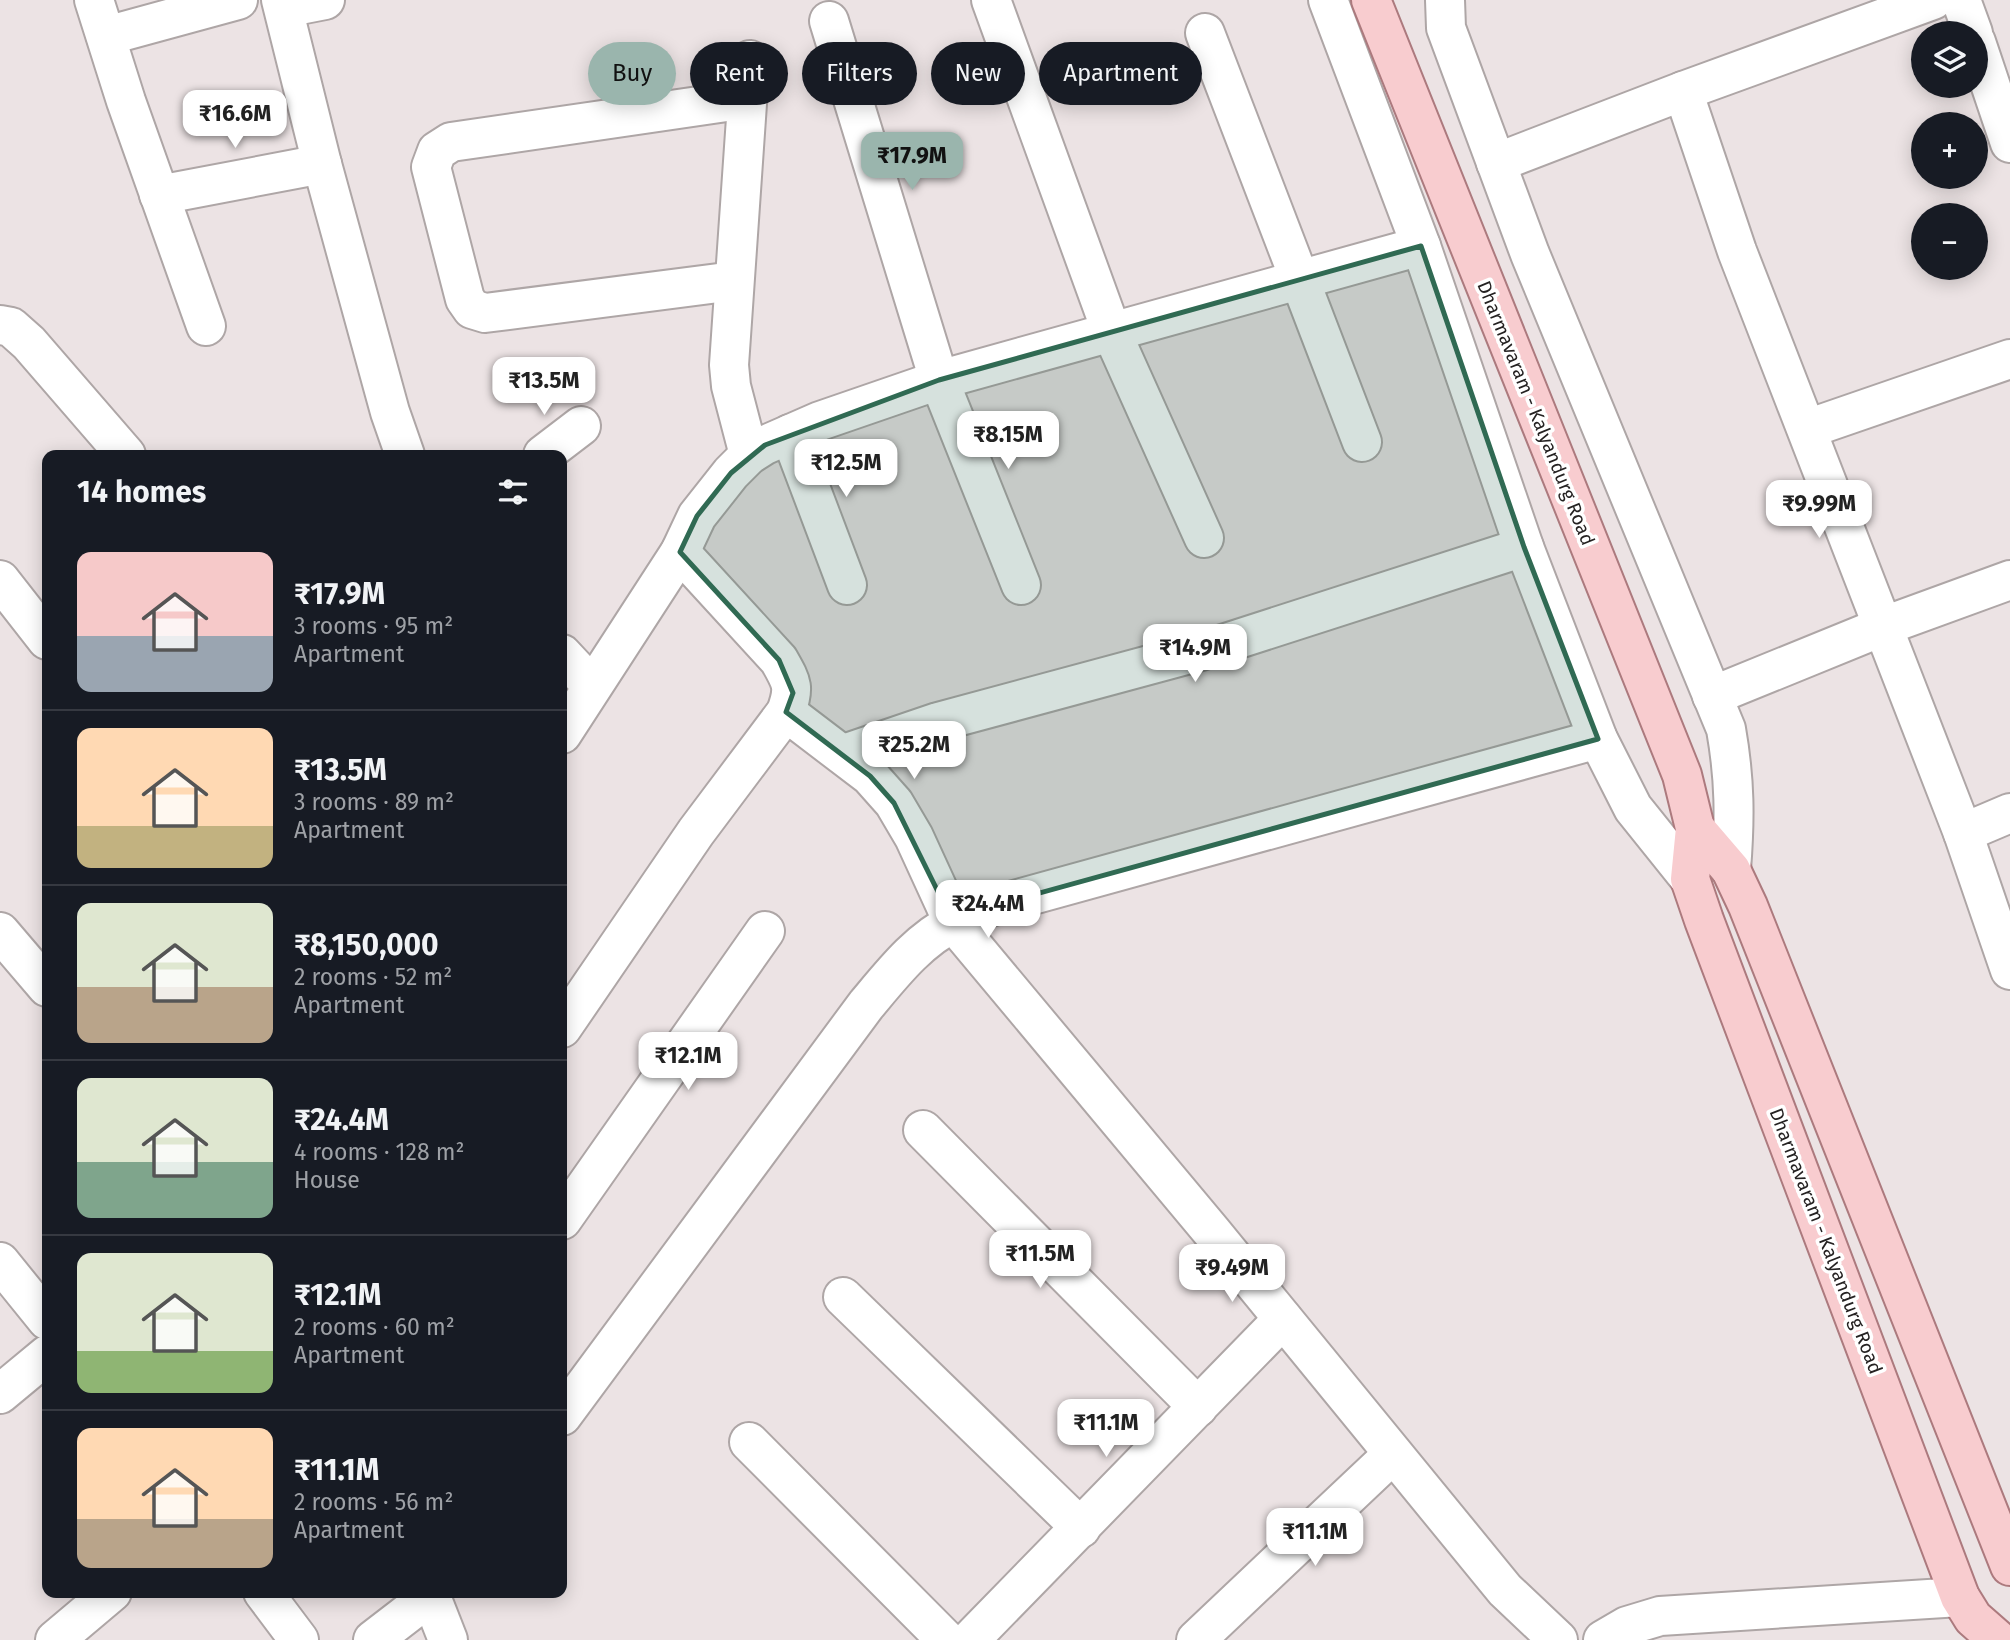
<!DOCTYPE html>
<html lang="en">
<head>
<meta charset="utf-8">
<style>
  body { margin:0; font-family:"Fira Sans",sans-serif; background:#242831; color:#f1f3f6; height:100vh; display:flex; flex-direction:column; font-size:26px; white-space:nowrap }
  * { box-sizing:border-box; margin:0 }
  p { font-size:23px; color:#9ea1a6 }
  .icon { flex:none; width:38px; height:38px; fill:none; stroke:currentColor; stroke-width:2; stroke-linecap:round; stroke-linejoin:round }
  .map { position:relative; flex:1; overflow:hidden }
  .side { position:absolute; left:42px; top:450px; width:525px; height:1148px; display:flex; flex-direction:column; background:#171b24; border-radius:14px; box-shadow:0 4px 18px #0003 }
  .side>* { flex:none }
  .banner { position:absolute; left:588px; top:42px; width:665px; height:63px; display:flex; gap:14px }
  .buttons { position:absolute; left:1911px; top:21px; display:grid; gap:14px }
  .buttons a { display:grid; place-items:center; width:77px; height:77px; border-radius:50%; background:#171b24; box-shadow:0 4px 18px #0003; font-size:35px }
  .price { position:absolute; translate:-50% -60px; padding:0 16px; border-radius:14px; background:#fff; color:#222; font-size:23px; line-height:46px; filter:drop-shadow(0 2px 4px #0008) }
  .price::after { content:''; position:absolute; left:50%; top:42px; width:21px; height:16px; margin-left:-10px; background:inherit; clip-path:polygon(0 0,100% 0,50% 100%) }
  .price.on { background:#9ab5ad; color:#111 }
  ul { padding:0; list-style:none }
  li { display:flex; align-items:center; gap:21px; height:175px; padding:0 35px }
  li+li { border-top:2px solid #363941 }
  li span { display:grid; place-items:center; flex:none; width:196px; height:140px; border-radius:14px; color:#555 }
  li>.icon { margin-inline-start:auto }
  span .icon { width:84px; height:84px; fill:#fffc; stroke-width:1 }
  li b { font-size:30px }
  h2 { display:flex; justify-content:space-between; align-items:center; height:84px; padding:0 35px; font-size:30px }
  .chip { padding:0 24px; border-radius:32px; background:#171b24; box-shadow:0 4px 18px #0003; font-size:24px; line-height:63px }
  .chip.on { background:#9ab5ad; color:#111 }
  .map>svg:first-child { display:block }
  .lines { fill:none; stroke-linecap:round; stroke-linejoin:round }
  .street-casing { stroke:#aea6a6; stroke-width:42 }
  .primary-casing { stroke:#ac7a7e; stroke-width:42 }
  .street { stroke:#fff; stroke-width:38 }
  .primary { stroke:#f8cccf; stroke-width:38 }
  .marked { fill:#306a53; fill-opacity:0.2; stroke:#306a53; stroke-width:5; stroke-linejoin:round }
  .labels { text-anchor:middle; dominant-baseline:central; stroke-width:7; stroke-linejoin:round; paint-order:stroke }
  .street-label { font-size:19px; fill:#252222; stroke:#fff }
</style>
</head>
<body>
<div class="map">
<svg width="2010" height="1640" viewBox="0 0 2010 1640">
  <rect width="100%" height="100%" fill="#ece3e4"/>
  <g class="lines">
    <defs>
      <g id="street">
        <polyline points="94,0 126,101 206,326"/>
        <polyline points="281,0 322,164 390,412 405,455"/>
        <polyline points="991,0 1112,333 1204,538"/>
        <polyline points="1328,0 1421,246 1524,547 1598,739 1633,808 1690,879"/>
        <path d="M 1445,0 L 1446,28 L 1530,254 L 1726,729 C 1735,780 1735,819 1731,870"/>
        <polyline points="1961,0 1973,33"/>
        <polyline points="284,8 325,0"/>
        <polyline points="829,21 939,380 1021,585"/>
        <polyline points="1205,33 1362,442"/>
        <polyline points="106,36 238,0"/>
        <polyline points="1976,42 2010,143"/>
        <polyline points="1683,91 1737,251 1963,833 2010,970"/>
        <polyline points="1496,163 1683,91 1933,0"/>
        <polyline points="159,195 322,164"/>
        <polyline points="734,281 485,313 472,309 465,299 431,167 437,151 451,142 747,99"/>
        <polyline points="0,325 11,327 29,343 126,455"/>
        <polyline points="1807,429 2010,359"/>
        <polyline points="790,434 847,585"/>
        <polyline points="543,455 581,426"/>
        <polyline points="749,455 731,386 729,365 750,60"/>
        <polyline points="0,580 47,640"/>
        <polyline points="562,654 592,686"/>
        <polyline points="1712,696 1884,626 2010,580"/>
        <polyline points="786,712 870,776 894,803 914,837 953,922 1212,1232 1505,1590 1558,1640"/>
        <polyline points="562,734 680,552 697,516 731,473 749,455 765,445 820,421 939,380 1421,246"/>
        <polyline points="844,754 938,722 1201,651 1524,547"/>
        <polyline points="1963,833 2010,813"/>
        <polyline points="0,932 47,987"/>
        <path d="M 562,1028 L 696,832 L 786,712 C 795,687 792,683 779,660 L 680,552"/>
        <polyline points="923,1130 1198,1407"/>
        <polyline points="562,1220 765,931"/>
        <polyline points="0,1262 47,1320"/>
        <polyline points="843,1297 1081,1528"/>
        <polyline points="0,1394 47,1355"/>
        <path d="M 562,1416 L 866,1005 C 892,974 918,940 955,922 C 968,915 982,910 996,905 L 1598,739"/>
        <polyline points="749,1442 946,1640"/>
        <polyline points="263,1592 299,1640"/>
        <polyline points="430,1594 448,1640"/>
        <polyline points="55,1640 112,1592"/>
        <polyline points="373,1640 412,1610 431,1592"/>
        <polyline points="970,1640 1283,1319"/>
        <polyline points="1196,1640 1393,1454"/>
        <polyline points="1603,1640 1627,1626 1660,1616 1960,1597"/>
      </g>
      <g id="primary">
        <polyline points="1371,0 1682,775 1695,828 1690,879 1704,920 1960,1597 1973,1618 1998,1640"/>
        <polyline points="1695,828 1731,870 1748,906 2010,1566"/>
      </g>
    </defs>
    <!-- street casing -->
    <use href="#street" class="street-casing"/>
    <!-- primary casing -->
    <use href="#primary" class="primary-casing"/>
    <!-- street -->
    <use href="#street" class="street"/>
    <!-- primary -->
    <use href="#primary" class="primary"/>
  </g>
  <!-- marked area -->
  <path class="marked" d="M 1421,246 L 1524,547 L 1598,739 L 996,905 L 953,922 L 894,803 L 870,776 L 786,712 L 793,693 L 779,660 L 680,552 L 697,516 L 731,473 L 765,445 L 939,380 Z"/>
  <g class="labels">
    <!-- street labels -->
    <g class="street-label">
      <text transform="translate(1536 413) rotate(68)">Dharmavaram - Kalyandurg Road</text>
      <text transform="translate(1826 1241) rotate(69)">Dharmavaram - Kalyandurg Road</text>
    </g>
  </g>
</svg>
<div class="buttons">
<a><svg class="icon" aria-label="layers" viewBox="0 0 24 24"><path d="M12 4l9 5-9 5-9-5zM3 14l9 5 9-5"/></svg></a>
<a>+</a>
<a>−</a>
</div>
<b class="price" style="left:235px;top:150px">₹16.6M</b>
<b class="price on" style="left:912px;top:192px">₹17.9M</b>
<b class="price" style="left:544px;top:417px">₹13.5M</b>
<b class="price" style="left:1008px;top:471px">₹8.15M</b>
<b class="price" style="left:846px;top:499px">₹12.5M</b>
<b class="price" style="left:1819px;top:540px">₹9.99M</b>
<b class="price" style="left:1195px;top:684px">₹14.9M</b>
<b class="price" style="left:914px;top:781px">₹25.2M</b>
<b class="price" style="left:988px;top:940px">₹24.4M</b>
<b class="price" style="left:688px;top:1092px">₹12.1M</b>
<b class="price" style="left:1040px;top:1290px">₹11.5M</b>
<b class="price" style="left:1232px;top:1304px">₹9.49M</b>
<b class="price" style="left:1106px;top:1459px">₹11.1M</b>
<b class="price" style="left:1315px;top:1568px">₹11.1M</b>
<div class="banner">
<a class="chip on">Buy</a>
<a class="chip">Rent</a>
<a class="chip">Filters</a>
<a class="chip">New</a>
<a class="chip">Apartment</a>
</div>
<section class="side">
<h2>14 homes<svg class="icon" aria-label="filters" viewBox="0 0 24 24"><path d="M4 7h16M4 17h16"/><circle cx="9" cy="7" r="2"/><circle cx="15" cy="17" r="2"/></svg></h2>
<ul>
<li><span style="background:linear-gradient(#f6c9c9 60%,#9aa5b1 0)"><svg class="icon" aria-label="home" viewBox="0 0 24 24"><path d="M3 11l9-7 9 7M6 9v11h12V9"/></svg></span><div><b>₹17.9M</b><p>3 rooms · 95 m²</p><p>Apartment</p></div></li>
<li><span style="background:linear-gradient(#ffd9b3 70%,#c2b280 0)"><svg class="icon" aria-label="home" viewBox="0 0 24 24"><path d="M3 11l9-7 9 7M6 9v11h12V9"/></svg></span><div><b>₹13.5M</b><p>3 rooms · 89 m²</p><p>Apartment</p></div></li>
<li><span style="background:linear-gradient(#dfe7d0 60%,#b9a48a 0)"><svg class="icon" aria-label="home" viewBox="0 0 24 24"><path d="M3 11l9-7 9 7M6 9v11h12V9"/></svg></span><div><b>₹8,150,000</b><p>2 rooms · 52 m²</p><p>Apartment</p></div></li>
<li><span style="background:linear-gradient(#dfe7d0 60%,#7fa58c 0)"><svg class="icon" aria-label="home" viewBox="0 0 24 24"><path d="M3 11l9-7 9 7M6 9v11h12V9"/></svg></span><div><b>₹24.4M</b><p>4 rooms · 128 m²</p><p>House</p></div></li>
<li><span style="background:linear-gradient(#dfe7d0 70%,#8fb573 0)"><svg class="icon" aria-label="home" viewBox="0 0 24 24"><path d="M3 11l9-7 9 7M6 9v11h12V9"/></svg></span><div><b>₹12.1M</b><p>2 rooms · 60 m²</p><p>Apartment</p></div></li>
<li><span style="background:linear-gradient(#ffd9b3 65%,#b9a48a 0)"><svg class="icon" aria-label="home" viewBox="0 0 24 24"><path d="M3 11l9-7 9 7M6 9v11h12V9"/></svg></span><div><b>₹11.1M</b><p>2 rooms · 56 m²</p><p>Apartment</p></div></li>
</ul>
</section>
</div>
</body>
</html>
